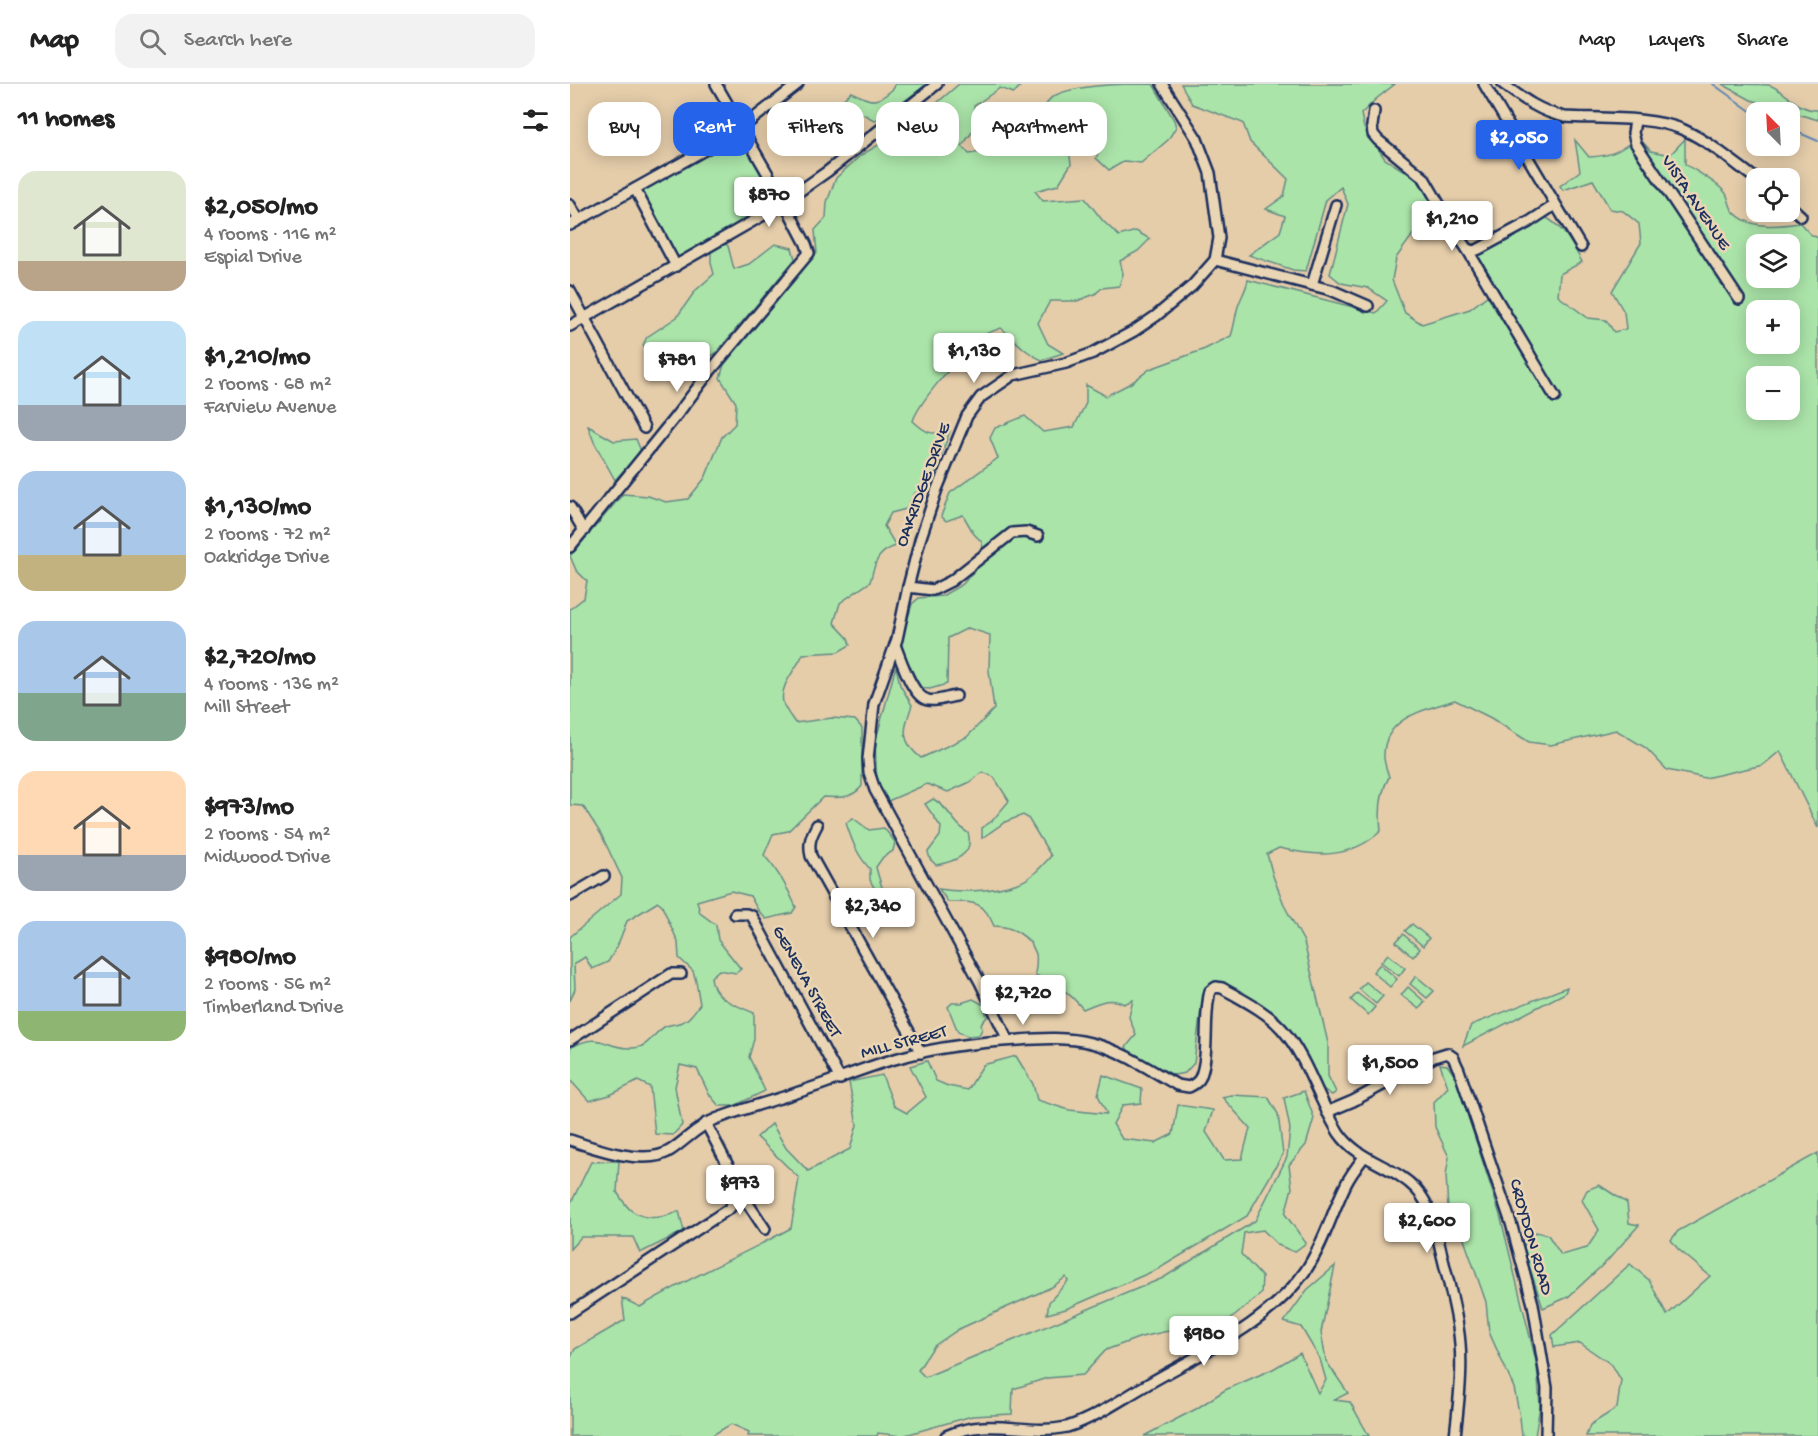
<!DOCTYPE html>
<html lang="en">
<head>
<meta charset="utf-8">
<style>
  body { margin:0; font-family:"Gochi Hand",sans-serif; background:#f2f2f2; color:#222; height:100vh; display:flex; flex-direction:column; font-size:22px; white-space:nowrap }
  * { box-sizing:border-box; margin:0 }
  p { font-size:20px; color:#767676 }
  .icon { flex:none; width:33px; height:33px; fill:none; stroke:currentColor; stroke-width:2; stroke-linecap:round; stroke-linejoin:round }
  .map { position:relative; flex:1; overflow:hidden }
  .drawer { display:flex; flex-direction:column; background:#fff; width:570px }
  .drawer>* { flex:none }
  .banner { position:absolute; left:18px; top:18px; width:570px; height:54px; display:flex; gap:12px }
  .needle { width:39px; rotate:336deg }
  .fabs { position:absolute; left:1176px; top:18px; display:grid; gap:12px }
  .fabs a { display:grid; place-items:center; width:54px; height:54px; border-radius:12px; background:#fff; box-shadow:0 3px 15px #0003; font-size:30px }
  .price { position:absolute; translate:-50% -51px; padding:0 14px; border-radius:6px; background:#fff; color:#222; font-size:20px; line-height:39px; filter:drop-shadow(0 2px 3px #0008) }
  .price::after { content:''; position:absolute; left:50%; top:36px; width:18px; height:14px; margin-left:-9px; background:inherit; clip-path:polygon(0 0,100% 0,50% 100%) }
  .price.selected { background:#2563eb; color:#fff }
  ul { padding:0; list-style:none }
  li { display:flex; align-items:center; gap:18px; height:150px; padding:0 18px }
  li span { display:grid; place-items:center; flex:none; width:168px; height:120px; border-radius:18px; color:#555 }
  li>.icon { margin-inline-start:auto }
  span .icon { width:72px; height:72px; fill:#fffc; stroke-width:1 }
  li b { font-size:26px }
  h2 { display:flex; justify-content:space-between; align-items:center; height:72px; padding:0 18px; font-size:26px }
  .pill { padding:0 21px; border-radius:18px; background:#fff; box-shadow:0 3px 15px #0003; font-size:21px; line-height:54px }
  .pill.selected { background:#2563eb; color:#fff }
  header { display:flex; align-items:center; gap:36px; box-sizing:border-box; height:84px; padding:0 30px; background:#fff; border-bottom:2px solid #e0e0e0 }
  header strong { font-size:28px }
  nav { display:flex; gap:33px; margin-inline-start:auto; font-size:21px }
  .search { width:420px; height:54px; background:#f2f2f2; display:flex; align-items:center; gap:15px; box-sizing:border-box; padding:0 21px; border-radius:18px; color:#767676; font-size:22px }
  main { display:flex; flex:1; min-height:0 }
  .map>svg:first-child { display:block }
  .green { fill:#abe4a9; stroke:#638a84; stroke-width:1.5; fill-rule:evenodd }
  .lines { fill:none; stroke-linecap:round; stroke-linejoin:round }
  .stream { stroke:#5f88b3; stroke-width:2 }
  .minor-casing { stroke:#1b2f5e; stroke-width:14 }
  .minor { stroke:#ead6b4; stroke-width:9 }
  .labels { text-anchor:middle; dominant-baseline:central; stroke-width:5; stroke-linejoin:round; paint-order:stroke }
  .street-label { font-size:18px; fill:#1b2f5e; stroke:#ead6b4 }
</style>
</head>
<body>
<header>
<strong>Map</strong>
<div class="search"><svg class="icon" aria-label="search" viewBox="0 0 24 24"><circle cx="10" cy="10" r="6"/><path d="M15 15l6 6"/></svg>Search here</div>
<nav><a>Map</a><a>Layers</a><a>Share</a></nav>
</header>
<main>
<section class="drawer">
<h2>11 homes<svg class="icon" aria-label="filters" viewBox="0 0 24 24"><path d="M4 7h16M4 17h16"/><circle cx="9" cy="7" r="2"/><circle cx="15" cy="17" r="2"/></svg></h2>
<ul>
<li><span style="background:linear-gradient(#dfe7d0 75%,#b9a48a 0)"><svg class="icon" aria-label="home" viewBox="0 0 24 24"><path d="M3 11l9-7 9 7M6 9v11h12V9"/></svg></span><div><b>$2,050/mo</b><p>4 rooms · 116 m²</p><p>Espial Drive</p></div></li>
<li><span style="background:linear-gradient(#bfe0f5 70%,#9aa5b1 0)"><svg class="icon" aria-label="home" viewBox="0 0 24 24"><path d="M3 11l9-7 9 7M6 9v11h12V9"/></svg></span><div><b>$1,210/mo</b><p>2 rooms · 68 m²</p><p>Farview Avenue</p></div></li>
<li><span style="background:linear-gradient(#a9c7e8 70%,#c2b280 0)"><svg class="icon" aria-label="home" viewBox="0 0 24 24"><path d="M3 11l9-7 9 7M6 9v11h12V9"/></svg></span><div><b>$1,130/mo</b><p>2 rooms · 72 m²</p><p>Oakridge Drive</p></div></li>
<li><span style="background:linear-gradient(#a9c7e8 60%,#7fa58c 0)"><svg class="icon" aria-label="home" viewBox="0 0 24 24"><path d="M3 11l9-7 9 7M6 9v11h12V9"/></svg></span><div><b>$2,720/mo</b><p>4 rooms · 136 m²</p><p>Mill Street</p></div></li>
<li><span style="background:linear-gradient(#ffd9b3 70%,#9aa5b1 0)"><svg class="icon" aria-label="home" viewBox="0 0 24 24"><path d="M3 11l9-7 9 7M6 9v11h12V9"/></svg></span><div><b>$973/mo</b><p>2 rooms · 54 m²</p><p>Midwood Drive</p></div></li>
<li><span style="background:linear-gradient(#a9c7e8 75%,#8fb573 0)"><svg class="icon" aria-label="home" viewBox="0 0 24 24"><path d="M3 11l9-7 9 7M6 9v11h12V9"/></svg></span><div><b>$980/mo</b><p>2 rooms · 56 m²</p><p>Timberland Drive</p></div></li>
</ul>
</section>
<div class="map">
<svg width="1248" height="1352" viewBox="0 0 1248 1352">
  <rect width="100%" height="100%" fill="#e5cdaa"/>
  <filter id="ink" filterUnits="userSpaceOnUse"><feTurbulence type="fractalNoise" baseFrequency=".0167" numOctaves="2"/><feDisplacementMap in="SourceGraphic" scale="12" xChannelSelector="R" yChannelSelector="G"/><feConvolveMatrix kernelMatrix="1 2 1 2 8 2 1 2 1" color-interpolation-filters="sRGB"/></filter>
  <g filter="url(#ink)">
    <!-- green -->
    <g class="green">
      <path d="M 325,0 L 357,0 L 310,35 L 304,36 L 293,30 L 281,39 L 263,25 L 281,8 C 302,18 306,21 324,4 Z"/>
      <path d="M 389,0 L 452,0 L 444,9 L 430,4 L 404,22 L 408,40 L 392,62 L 399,70 L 425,66 L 456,66 L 470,59 C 474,48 471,30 475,23 C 477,19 481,13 484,12 C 506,0 557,0 583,0 L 604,36 L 606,43 L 598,56 L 571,79 L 555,77 L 539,86 L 526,74 L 534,57 L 535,42 L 515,39 L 502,45 L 498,59 L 501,80 L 488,101 L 465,107 L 473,117 L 515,114 L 533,137 L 549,152 L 566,147 L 580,155 L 568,167 L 550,177 L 553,190 L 549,202 L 532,204 L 525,210 L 507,217 L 480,217 L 468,239 L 478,260 L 493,269 L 472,276 C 455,269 445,255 431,244 L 407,253 L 412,273 C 407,274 398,273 393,275 C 380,280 347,323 343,337 C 357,350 361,351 380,347 L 360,402 L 345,409 L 336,425 L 321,429 L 314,442 L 326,462 C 306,468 305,480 300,498 L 270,519 L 264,539 L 278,554 L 280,561 L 268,568 L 233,570 C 227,585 209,601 213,618 C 214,625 222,634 225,639 L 262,634 L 285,636 L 292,644 L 292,702 C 282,715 268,714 253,713 L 218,747 L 203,750 L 194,771 C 208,787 218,804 226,823 L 222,829 L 196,835 L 188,826 L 180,812 L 161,807 L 127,817 L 130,829 L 146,841 L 148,856 L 171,885 L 166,889 L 149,886 L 141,893 C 143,916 165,920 184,929 L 184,955 L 179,973 L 195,1007 L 164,1022 L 149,1022 L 139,1010 L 127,985 L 110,981 L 105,1003 L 112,1041 L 103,1051 L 85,1050 L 80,1003 L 68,997 L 40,1011 L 19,1017 L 0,996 L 0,964 C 33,946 33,965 62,964 C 80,964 83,948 96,942 C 102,940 109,940 114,937 C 120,935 126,925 130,920 L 126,897 L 123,887 L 109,874 L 108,858 L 91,820 L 88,818 L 57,837 L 47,863 L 38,878 L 22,885 L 15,873 L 4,880 L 5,905 L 0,917 L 0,853 L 51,810 L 52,794 L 31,750 L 13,722 L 0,721 L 0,525 L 14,514 L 17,497 L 6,486 L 0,472 L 53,410 L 78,412 L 96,418 L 118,415 L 135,394 L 152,353 L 165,340 L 166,319 L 150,294 L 154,281 L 247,169 L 245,146 L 256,134 L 257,118 L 266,94 L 291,71 L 338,44 Z"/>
      <path d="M 611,0 L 825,0 L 806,15 L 791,30 L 794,44 L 815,75 L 847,95 L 868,127 L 868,142 L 844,149 L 826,174 L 822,196 L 835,229 L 852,240 L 900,225 L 918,211 L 924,199 L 909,173 L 912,167 L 975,133 C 994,143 1002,160 1012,178 L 990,190 L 988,212 L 1018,234 L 1036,236 L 1044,248 L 1056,245 L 1054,228 L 1042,207 L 1071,159 L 1069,140 L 1053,127 L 1040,125 L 1023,96 L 993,106 L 990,102 L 1010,87 L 1005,56 L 1019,73 C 1042,72 1050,67 1068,53 L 1081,67 L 1100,71 L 1115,55 L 1115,80 C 1127,88 1143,96 1154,107 C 1159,112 1159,122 1163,127 C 1179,146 1209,142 1230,139 L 1240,150 L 1248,154 L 1248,744 L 1210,667 L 1193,681 L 1135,694 L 1097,686 L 1076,664 L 1046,646 L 981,661 L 959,658 L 921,634 L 885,616 C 856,626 815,632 814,670 C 813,677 817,686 819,693 C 809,710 809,729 811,747 C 780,775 748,773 709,764 L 697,770 L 703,792 L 715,823 L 734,858 L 758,959 L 758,992 L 766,1008 L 762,1011 L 750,1003 L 731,965 L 709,934 L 654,898 L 645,898 L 638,905 L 632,917 L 624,979 L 615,989 L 604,991 L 561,971 L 556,963 L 566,951 L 559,933 L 563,916 L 554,920 C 540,912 528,919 513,925 C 505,916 498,908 487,902 C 479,897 472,896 465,890 C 466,884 467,876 466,870 C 460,852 442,842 424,842 C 413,816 404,818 378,818 L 369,805 C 392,809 425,807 448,799 C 461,795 472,782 481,772 L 458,734 L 453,731 L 435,738 L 412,754 L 412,744 L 422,737 L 439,717 L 424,693 L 413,688 L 398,699 L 378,708 L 357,700 L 318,717 L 307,700 L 305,659 L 326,582 L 330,601 L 342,621 C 334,645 329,656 351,674 L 397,653 L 424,625 L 419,586 L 420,551 L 398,544 L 378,554 L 377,600 L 360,605 L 349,604 L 330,563 L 342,520 L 349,514 L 372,512 L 393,500 L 414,475 L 412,458 L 404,450 L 393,431 L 376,437 L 371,432 L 380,409 L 428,374 L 420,354 L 425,344 L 455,332 L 473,348 L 504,343 L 516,319 L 516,301 L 536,312 L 561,299 L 580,285 L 635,265 L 661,252 C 664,243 665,235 667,226 C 669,216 676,207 678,196 L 806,229 L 817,217 L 798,204 L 771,199 L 760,190 L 778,120 L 771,103 L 756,116 L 736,187 L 723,186 L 679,171 L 710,148 L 715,132 L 696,125 L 714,112 L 718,95 L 680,58 L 673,39 L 622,20 ZM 1186,160 L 1220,160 L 1220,194 L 1186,194 ZM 1186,226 L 1220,226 L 1220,260 L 1186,260 ZM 1186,292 L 1220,292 L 1220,326 L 1186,326 Z"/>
      <path d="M 1152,0 C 1164,0 1188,0 1199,1 C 1217,7 1227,27 1248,26 L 1248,36 L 1181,16 Z"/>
      <polygon points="171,48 211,118 107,179 68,106"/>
      <polygon points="153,158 158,162 164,185 179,180 205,160 222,164 225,175 146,269 141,272 125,263 108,275 92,277 90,268 76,264 73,261 77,253 107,233 125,207 144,190 141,179 141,167"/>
      <polygon points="18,342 44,357 66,355 71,367 45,396 24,358"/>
      <path d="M 363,715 C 379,723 383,740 398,749 C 405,771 383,778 366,781 L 360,775 L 358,768 L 370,752 L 371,743 L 355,720 Z"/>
      <path d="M 283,734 L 299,746 L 314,744 L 325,758 L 323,767 L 313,773 L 306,783 C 309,798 317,811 316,826 L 300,796 L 300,785 C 287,771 282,757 276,739 Z"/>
      <polygon points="842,840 859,854 853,862 835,847"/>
      <polygon points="833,850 850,865 843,873 826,858"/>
      <polygon points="818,870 835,884 829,892 811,878"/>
      <polygon points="810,880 827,895 820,903 803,888"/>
      <polygon points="846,892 864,907 857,914 840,900"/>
      <polygon points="796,898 813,912 806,920 789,905"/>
      <polygon points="838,903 855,918 849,925 831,911"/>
      <polygon points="997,903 995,909 893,962 901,941"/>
      <polygon points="787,909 805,923 798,931 781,916"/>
      <polygon points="403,915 414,921 417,933 411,940 412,945 409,951 398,952 388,948 378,923 382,919 391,919"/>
      <path d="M 446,972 L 463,1000 L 467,1016 L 499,1026 L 537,1030 L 528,1011 L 533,991 L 572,1005 L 571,1019 L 553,1021 L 543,1040 L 552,1055 L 585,1059 L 603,1050 L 608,1021 L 643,1026 L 636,1048 L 654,1076 L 672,1075 L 680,1044 L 652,1013 L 661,1011 L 698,1013 L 708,1030 L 713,1070 L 677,1132 L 588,1185 L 496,1225 L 477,1230 L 479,1218 L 498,1197 L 496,1193 L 482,1203 L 389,1245 L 364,1262 L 348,1286 L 355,1293 L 593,1194 L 685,1137 L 717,1073 L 720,1045 L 714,1014 L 734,1007 L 744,1034 L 736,1061 L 719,1081 L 722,1104 L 715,1130 L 736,1159 L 724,1168 L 708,1161 L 693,1146 L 674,1149 L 671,1170 L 692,1193 L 691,1210 L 666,1231 L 630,1255 L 598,1247 L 571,1253 L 536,1266 L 513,1291 L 477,1294 L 443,1305 L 442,1330 L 402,1332 L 332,1352 L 308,1349 L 307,1352 L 178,1352 L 179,1348 L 161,1340 L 141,1352 L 0,1352 L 0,1275 L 5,1265 L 55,1236 L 52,1214 L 70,1223 C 119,1193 171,1172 221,1144 L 229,1094 L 187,1053 L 202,1040 L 216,1064 L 238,1087 L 280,1065 L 287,1041 L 279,998 L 312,991 L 324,1022 L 337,1029 L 356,1013 L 340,982 L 357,977 L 366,997 L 378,1002 L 398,1006 L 413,981 Z"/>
      <polygon points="870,980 877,981 885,992 930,1131 967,1281 970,1322 965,1352 952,1352 950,1333 944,1304 919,1248 916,1218 890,1144 878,1125 876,1091 879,1073 865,1043 864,1018 878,1003"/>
      <polygon points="1248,1069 1248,1352 1016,1352 1020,1341 1047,1324 1051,1296 1042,1281 1010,1259 984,1263 982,1251 1060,1180 1079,1196 1097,1231 1140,1192 1108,1165 1101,1156 1108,1147"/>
      <path d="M 49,1077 L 47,1108 C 51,1114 56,1123 62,1127 C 75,1137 95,1134 109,1127 L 114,1147 L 70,1169 L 63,1153 L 11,1153 L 0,1165 L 0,1117 L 2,1117 L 21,1078 Z"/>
      <polygon points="1029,1101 1057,1119 1059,1139 1069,1141 1038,1176 998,1213 973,1224 953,1164 956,1157 966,1148 978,1151 991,1171 1017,1164 1029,1146 1012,1116 1017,1106"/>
      <polygon points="765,1182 751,1248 756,1277 778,1309 764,1316 780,1318 799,1352 574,1352 626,1325 655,1306 703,1285 730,1269 748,1309 756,1296 750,1275 731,1243 714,1238 737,1206"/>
    </g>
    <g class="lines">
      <!-- stream -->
      <g class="stream">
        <polyline points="1143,0 1186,31"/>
        <polyline points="1220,45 1248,57"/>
      </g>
      <defs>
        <g id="minor">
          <polyline points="914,0 1011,163"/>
          <path d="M 933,0 C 953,15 971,28 995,33 C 1031,35 1082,32 1114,46 C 1140,58 1163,78 1186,95"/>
          <polyline points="804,27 802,42 803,50 808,56 854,94 887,151 897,165 985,313"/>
          <polyline points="1065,37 1063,49 1066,60 1169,215"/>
          <polyline points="65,105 106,182"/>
          <polyline points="0,121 9,136"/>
          <polyline points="1220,122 1231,132"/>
          <polyline points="0,141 165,49 228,0"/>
          <polyline points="897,165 904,167 909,165 959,138 985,121"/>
          <polyline points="645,176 761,206 798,222"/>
          <polyline points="742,201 766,121"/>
          <polyline points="0,207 74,344"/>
          <polyline points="0,242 204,125 258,87 367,0"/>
          <polyline points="0,423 14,447"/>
          <polyline points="0,463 106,332 141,286 239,169 236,160 214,118 146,0"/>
          <polyline points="338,503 363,506 381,497 442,449 456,448 468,452"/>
          <path d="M 325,561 C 331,575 342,613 358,616 C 366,618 378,613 386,612"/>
          <path d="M 247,741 C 241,752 238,759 241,772 L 351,969"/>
          <polyline points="0,812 34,792"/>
          <polyline points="165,830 176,830 182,832 270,995"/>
          <polyline points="0,956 101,890 111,890"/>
          <polyline points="438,956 410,898 305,706 299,688 298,675 304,620 327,555 338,503 350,456 367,405 397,332 411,313 443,291 496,279 523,269 564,247 586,232 622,202 645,176 649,154 640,89 627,55 592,0"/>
          <polyline points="757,1028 783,1017 864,973 877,969 883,973 889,986 941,1139 963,1220 977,1304 976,1352"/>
          <path d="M 0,1056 C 26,1065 77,1083 101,1066 C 116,1056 128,1042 146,1035 C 177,1023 210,1015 241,1004 C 271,994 301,981 332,973 C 369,963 409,958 449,956 C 473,954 497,953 521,959 C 551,966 580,986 607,1001 L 619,1003 C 623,1001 628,998 630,994 C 640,971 633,933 640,907 L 646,903 L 652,904 C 673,916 696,927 712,945 C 738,975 748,1016 769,1049 C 788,1077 823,1081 846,1105 C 861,1121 866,1146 871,1167 C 877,1192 884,1217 888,1243 C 894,1279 889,1316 885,1352"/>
          <polyline points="167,1103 195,1145"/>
          <polyline points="0,1229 160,1124 167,1111 166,1097 136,1039"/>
          <path d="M 376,1352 C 421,1332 455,1352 497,1343 C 525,1334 552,1315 578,1300 C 633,1268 699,1240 736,1186 C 754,1159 762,1128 776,1100 C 781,1090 788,1081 794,1073"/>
        </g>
      </defs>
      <!-- minor casing -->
      <use href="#minor" class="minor-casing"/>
      <!-- minor -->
      <use href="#minor" class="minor"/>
    </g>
  </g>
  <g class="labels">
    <!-- street labels -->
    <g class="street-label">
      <text transform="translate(1125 119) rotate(56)">VISTA AVENUE</text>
      <text transform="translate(354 401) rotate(-70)">OAKRIDGE DRIVE</text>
      <text transform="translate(236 898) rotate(61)">GENEVA STREET</text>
      <text transform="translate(334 959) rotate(-15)">MILL STREET</text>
      <text transform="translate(960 1153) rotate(74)">CROYDON ROAD</text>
    </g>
  </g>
</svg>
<div class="fabs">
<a><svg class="needle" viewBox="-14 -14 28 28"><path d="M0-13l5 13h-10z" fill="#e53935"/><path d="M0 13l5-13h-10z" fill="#767676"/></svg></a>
<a><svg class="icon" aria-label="locate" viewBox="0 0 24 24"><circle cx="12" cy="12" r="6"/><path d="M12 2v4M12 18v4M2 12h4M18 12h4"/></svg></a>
<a><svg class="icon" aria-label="layers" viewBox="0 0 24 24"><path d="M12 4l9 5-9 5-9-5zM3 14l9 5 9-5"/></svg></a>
<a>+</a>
<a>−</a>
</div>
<b class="price selected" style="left:949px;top:87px">$2,050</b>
<b class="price" style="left:199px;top:144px">$870</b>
<b class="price" style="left:882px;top:168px">$1,210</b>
<b class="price" style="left:404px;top:300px">$1,130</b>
<b class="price" style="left:107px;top:309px">$781</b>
<b class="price" style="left:303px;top:855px">$2,340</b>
<b class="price" style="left:453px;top:942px">$2,720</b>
<b class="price" style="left:820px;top:1012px">$1,500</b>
<b class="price" style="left:170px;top:1132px">$973</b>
<b class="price" style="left:857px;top:1170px">$2,600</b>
<b class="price" style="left:634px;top:1283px">$980</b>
<div class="banner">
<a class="pill">Buy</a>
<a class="pill selected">Rent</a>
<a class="pill">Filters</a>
<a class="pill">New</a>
<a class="pill">Apartment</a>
</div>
</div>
</main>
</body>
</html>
